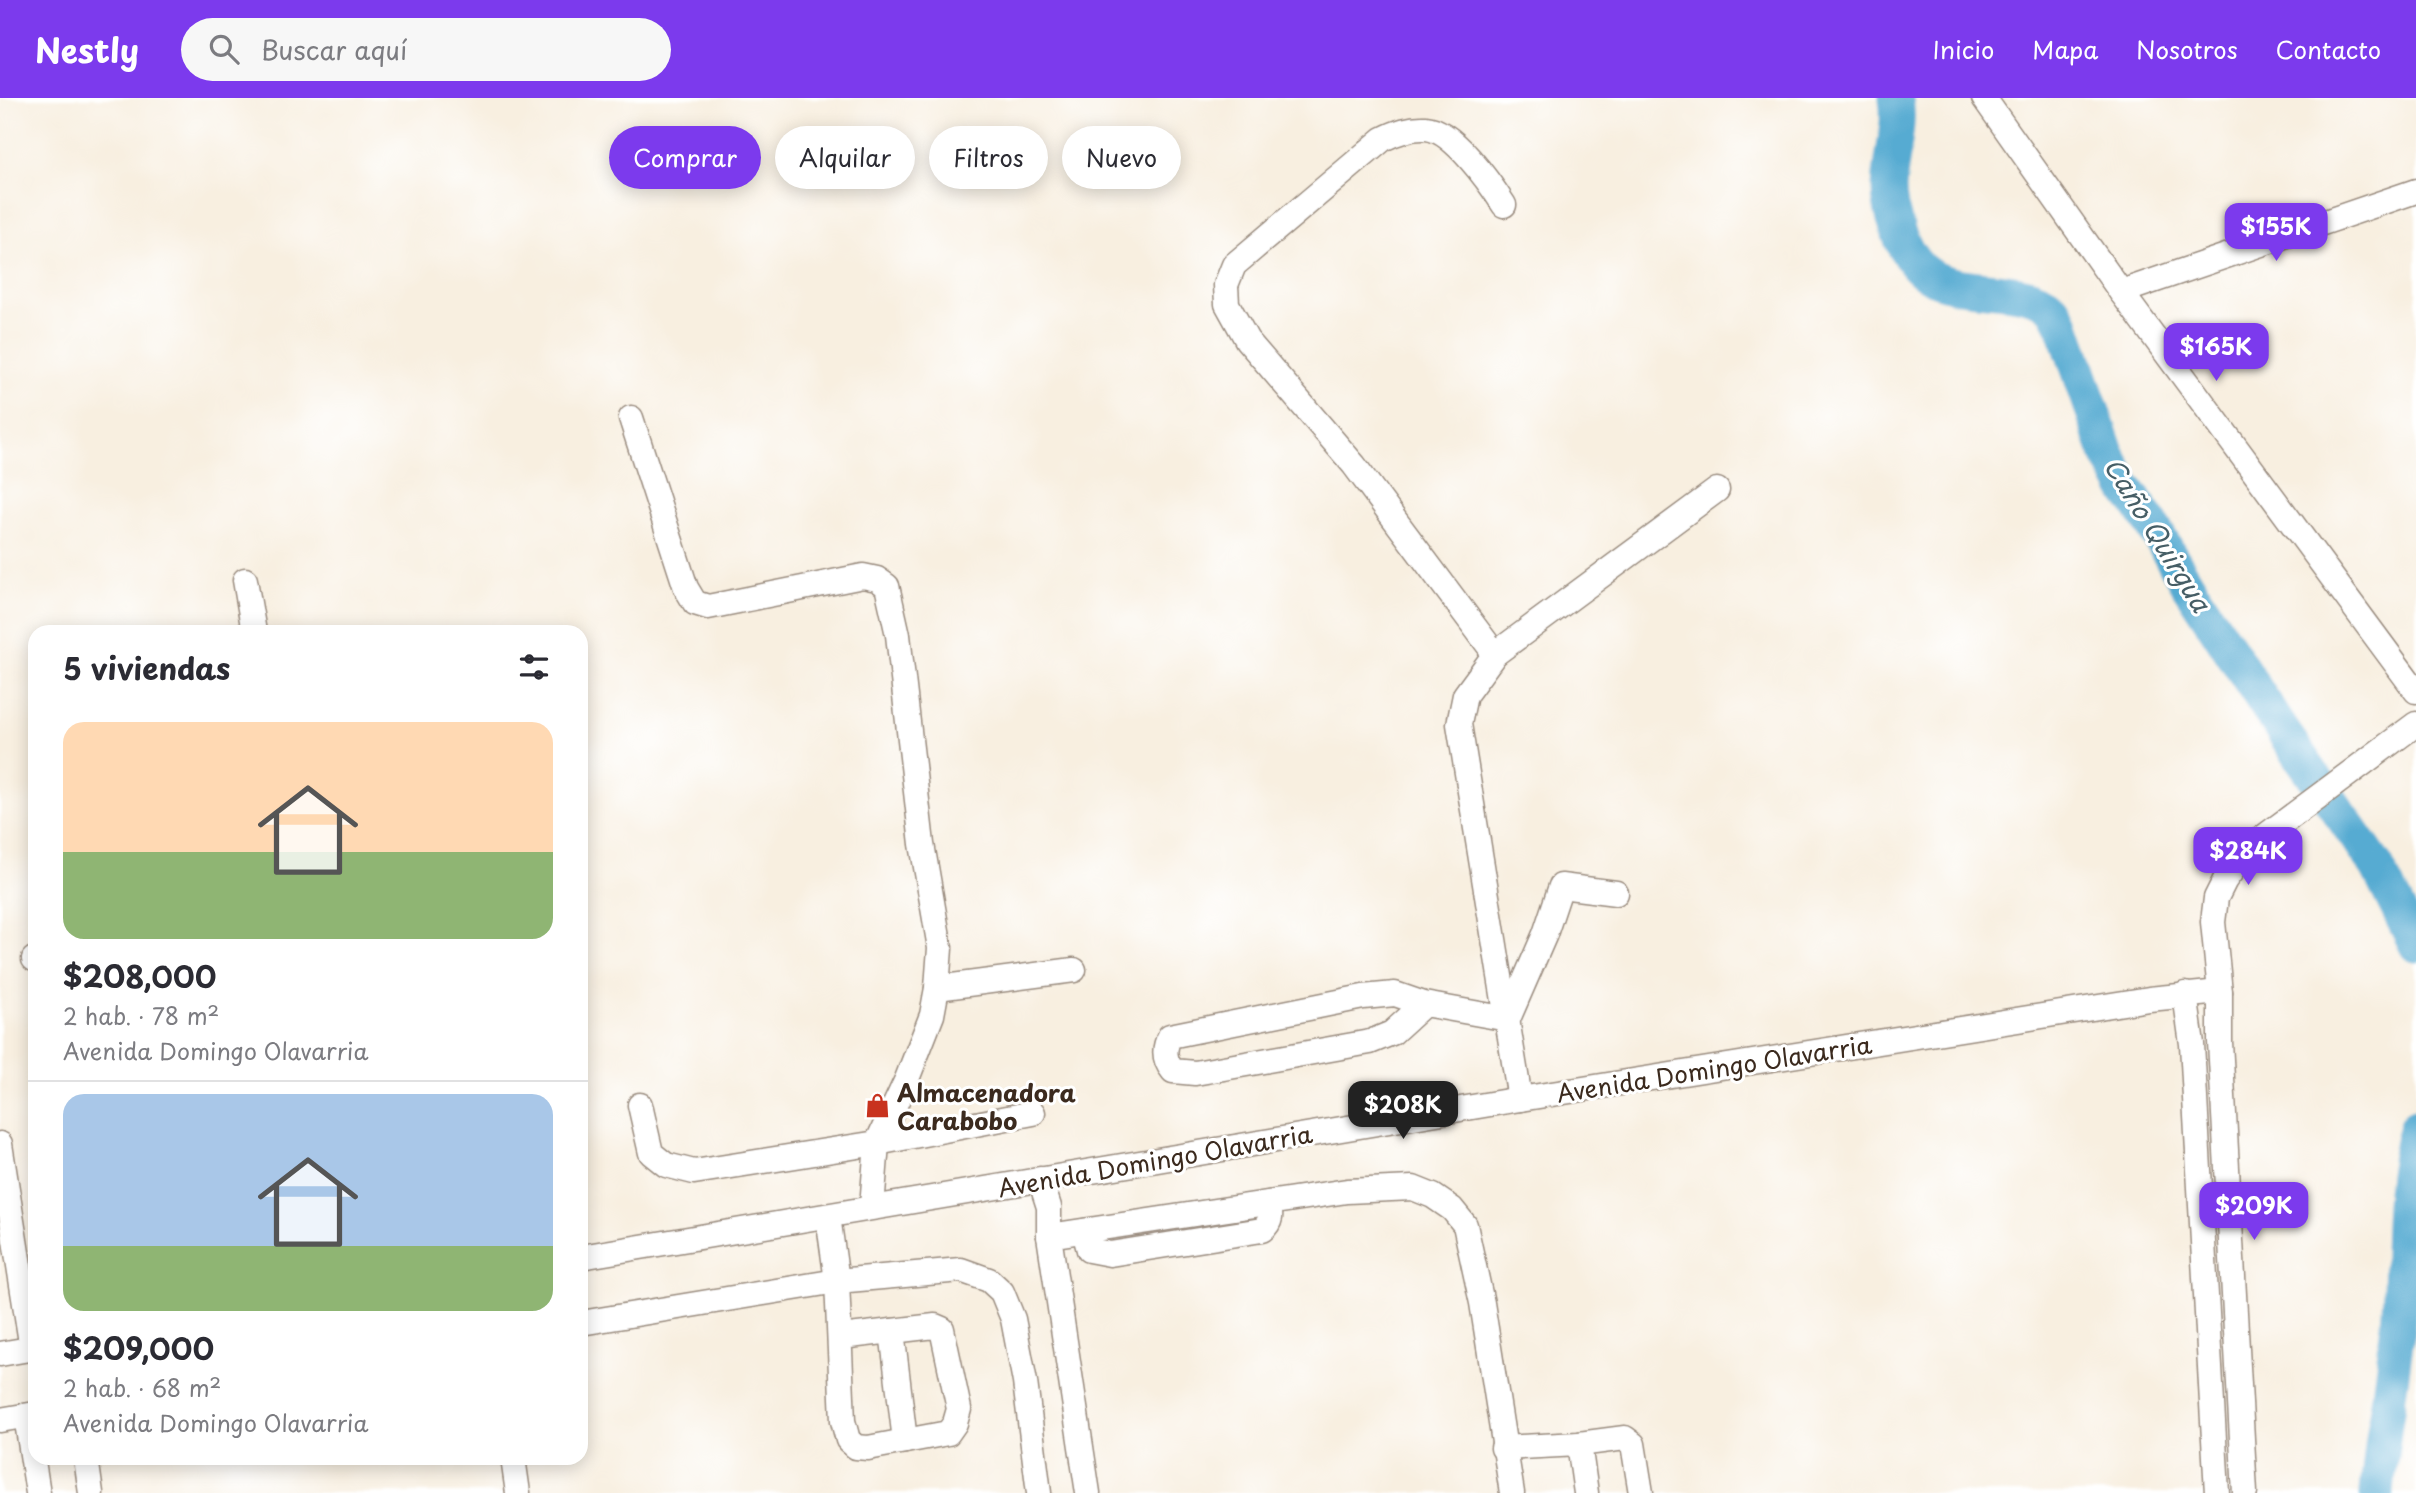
<!DOCTYPE html>
<html lang="es">
<head>
<meta charset="utf-8">
<style>
  body { margin:0; font-family:"Playpen Sans",sans-serif; background:#f7f7f7; color:#2b2b33; height:100vh; display:flex; flex-direction:column; font-size:26px; white-space:nowrap }
  * { box-sizing:border-box; margin:0 }
  p { font-size:23px; color:#7c7c81 }
  .icon { flex:none; width:38px; height:38px; fill:none; stroke:currentColor; stroke-width:2; stroke-linecap:round; stroke-linejoin:round }
  .map { position:relative; flex:1; overflow:hidden }
  .details { position:absolute; left:28px; top:527px; width:560px; height:840px; display:flex; flex-direction:column; background:#fff; border-radius:21px; box-shadow:0 4px 18px #0003 }
  .details>* { flex:none }
  .top-card { position:absolute; left:609px; top:28px; width:665px; height:63px; display:flex; gap:14px }
  .price { position:absolute; translate:-50% -60px; padding:0 16px; border-radius:14px; background:#7c3aed; color:#fff; font-size:23px; line-height:46px; filter:drop-shadow(0 2px 4px #0008) }
  .price::after { content:''; position:absolute; left:50%; top:42px; width:21px; height:16px; margin-left:-10px; background:inherit; clip-path:polygon(0 0,100% 0,50% 100%) }
  .price.current { background:#222; color:#fff }
  ul { padding:0; list-style:none }
  li { display:grid; align-content:center; gap:14px; height:371px; padding:0 35px }
  li+li { border-top:2px solid #e1e1e2 }
  li span { display:grid; place-items:center; height:217px; border-radius:21px; color:#555 }
  li>.icon { margin-inline-start:auto }
  span .icon { width:126px; height:126px; fill:#fffc; stroke-width:1 }
  li b { font-size:30px }
  h2 { display:flex; justify-content:space-between; align-items:center; height:84px; padding:0 35px; font-size:30px }
  .pill { padding:0 24px; border-radius:32px; background:#fff; box-shadow:0 4px 18px #0003; font-size:24px; line-height:63px }
  .pill.current { background:#7c3aed; color:#fff }
  header { display:flex; align-items:center; gap:42px; box-sizing:border-box; height:98px; padding:0 35px; background:#7c3aed; color:#fff }
  header strong { font-size:33px }
  nav { display:flex; gap:38px; margin-inline-start:auto; font-size:24px }
  .search { width:490px; height:63px; background:#f7f7f7; display:flex; align-items:center; gap:18px; box-sizing:border-box; padding:0 24px; border-radius:38px; color:#7c7c81; font-size:26px }
  .map>svg:first-child { display:block }
  .lines { fill:none; stroke-linecap:round; stroke-linejoin:round }
  .river { stroke:#56abd2; stroke-width:35 }
  .minor-casing { stroke:#9a8c7f; stroke-width:27 }
  .minor { stroke:#fff; stroke-width:24 }
  .labels { text-anchor:middle; dominant-baseline:central; stroke-width:6; stroke-linejoin:round; paint-order:stroke }
  .street-label { font-size:24px; fill:#3b2a1e; stroke:#fff }
  .poi-label { font-size:24px; font-weight:bold; fill:#3b2a1e; stroke:#fff; text-anchor:start }
  .water-label { font-size:26px; font-style:italic; fill:#465e66; stroke:#fff }
</style>
</head>
<body>
<header>
<strong>Nestly</strong>
<div class="search"><svg class="icon" aria-label="search" viewBox="0 0 24 24"><circle cx="10" cy="10" r="6"/><path d="M15 15l6 6"/></svg>Buscar aquí</div>
<nav><a>Inicio</a><a>Mapa</a><a>Nosotros</a><a>Contacto</a></nav>
</header>
<div class="map">
<svg width="2416" height="1395" viewBox="0 0 2416 1395">
  <rect width="100%" height="100%" fill="#fff"/>
  <filter id="ink" filterUnits="userSpaceOnUse"><feTurbulence type="fractalNoise" baseFrequency=".0143" numOctaves="2"/><feDisplacementMap in="SourceGraphic" scale="14" xChannelSelector="R" yChannelSelector="G"/><feConvolveMatrix kernelMatrix="1 2 1 2 8 2 1 2 1" color-interpolation-filters="sRGB"/></filter>
  <filter id="wash" filterUnits="userSpaceOnUse"><feTurbulence type="fractalNoise" baseFrequency=".00686" numOctaves="4" result="noise"/><feDisplacementMap in="SourceGraphic" scale="28" xChannelSelector="R" yChannelSelector="G"/><feGaussianBlur stdDeviation="1.57" result="paint"/><feColorMatrix in="noise" values="0 0 0 0 0 0 0 0 0 0 0 0 0 0 0 0 0 1.4 0 .05"/><feComposite in="paint" operator="in"/></filter>
  <g filter="url(#wash)">
    <rect width="100%" height="100%" fill="#f8efe0"/>
    <g class="lines">
      <!-- river -->
      <g class="river">
        <path d="M 1896,0 C 1901,30 1890,61 1889,91 C 1889,106 1893,119 1898,133 C 1903,148 1911,163 1923,173 C 1956,200 2023,183 2052,209 C 2057,213 2059,221 2063,227 L 2106,352 L 2124,387 L 2148,420 L 2187,486 L 2284,635 L 2377,769 L 2416,847"/>
        <path d="M 2377,1395 C 2382,1335 2394,1275 2399,1214 C 2403,1151 2398,1090 2416,1029"/>
      </g>
    </g>
  </g>
  <g filter="url(#ink)">
    <g class="lines">
      <defs>
        <g id="minor">
          <polyline points="1984,0 2121,194 2416,593"/>
          <polyline points="2121,194 2416,93"/>
          <polyline points="631,320 686,490 695,505 708,509 863,478 877,481 887,488 898,537 922,746 940,850 937,890 932,917 907,981 877,1045 872,1109"/>
          <polyline points="245,482 254,534"/>
          <path d="M 1495,556 L 1354,367 L 1247,242 L 1227,206 L 1226,187 L 1234,167 L 1383,41 C 1397,34 1410,29 1426,30 C 1453,32 1490,85 1504,107"/>
          <polyline points="34,861 35,861"/>
          <polyline points="937,890 1074,872"/>
          <polyline points="2185,896 2192,946 2217,1395"/>
          <path d="M 1424,906 L 1392,935 L 1370,944 L 1195,975 L 1173,973 C 1164,962 1163,951 1170,938 L 1363,899 L 1395,896 L 1424,906 L 1508,921 L 1545,836 L 1561,788 L 1616,795"/>
          <polyline points="1520,1001 1459,626 1465,597 1495,556 1717,392"/>
          <polyline points="640,1007 651,1055 666,1067 694,1074 877,1045 1033,1015"/>
          <polyline points="0,1046 32,1251"/>
          <polyline points="1040,1081 1049,1109 1049,1138 1088,1395"/>
          <polyline points="828,1118 837,1183 843,1323 848,1342 856,1349 868,1350 948,1335 955,1325 959,1311 942,1231 935,1228 841,1239"/>
          <path d="M 1084,1133 L 1089,1152 L 1110,1156 L 1262,1132 C 1272,1124 1271,1117 1269,1105"/>
          <polyline points="1049,1138 1347,1093 1413,1090 1433,1098 1452,1111 1465,1127 1482,1205 1512,1395"/>
          <polyline points="581,1159 1520,1001 2149,901 2220,894"/>
          <polyline points="581,1225 837,1183 961,1172 989,1182 1002,1194 1013,1221 1025,1284 1039,1395"/>
          <polyline points="892,1233 905,1343"/>
          <polyline points="0,1256 35,1250"/>
          <polyline points="26,1318 38,1395"/>
          <polyline points="0,1322 35,1316"/>
          <polyline points="1579,1346 1586,1395"/>
          <polyline points="1503,1350 1579,1346 1625,1340 1633,1346 1641,1395"/>
          <polyline points="86,1360 91,1395"/>
          <polyline points="513,1360 518,1395"/>
          <polyline points="2245,1395 2220,944 2220,894 2213,824 2216,800 2225,782 2249,750 2416,626"/>
        </g>
      </defs>
      <!-- minor casing -->
      <use href="#minor" class="minor-casing"/>
      <!-- minor -->
      <use href="#minor" class="minor"/>
    </g>
  </g>
  <!-- icons -->
  <defs>
    <symbol id="shop-bare" viewBox="-9 -9 18 18"><path d="M-5-2.5h2.3a2.7 3.5 0 0 1 5.4 0H5L5.5 6h-11ZM-1.5-2.5h3a1.5 2.3 0 0 0-3 0Z" fill="#c8321e" stroke="#fff" stroke-width="2.5" paint-order="stroke"/></symbol>
  </defs>
  <g fill-rule="evenodd">
    <use href="#shop-bare" x="860" y="990" width="35" height="35"/>
  </g>
  <g class="labels">
    <!-- street labels -->
    <g class="street-label">
      <text transform="translate(1714 970) rotate(-9)">Avenida Domingo Olavarria</text>
      <text transform="translate(1155 1062) rotate(-10)">Avenida Domingo Olavarria</text>
    </g>
    <!-- poi labels -->
    <g class="poi-label">
      <text x="897" y="994">Almacenadora<tspan x="897" dy="28">Carabobo</tspan></text>
    </g>
    <!-- water labels -->
    <g class="water-label">
      <text transform="translate(2158 436) rotate(58)">Caño Quirgua</text>
    </g>
  </g>
</svg>
<b class="price" style="left:2276px;top:165px">$155K</b>
<b class="price" style="left:2216px;top:285px">$165K</b>
<b class="price" style="left:2248px;top:789px">$284K</b>
<b class="price current" style="left:1403px;top:1043px">$208K</b>
<b class="price" style="left:2254px;top:1144px">$209K</b>
<div class="top-card">
<a class="pill current">Comprar</a>
<a class="pill">Alquilar</a>
<a class="pill">Filtros</a>
<a class="pill">Nuevo</a>
</div>
<section class="details">
<h2>5 viviendas<svg class="icon" aria-label="filters" viewBox="0 0 24 24"><path d="M4 7h16M4 17h16"/><circle cx="9" cy="7" r="2"/><circle cx="15" cy="17" r="2"/></svg></h2>
<ul>
<li><span style="background:linear-gradient(#ffd9b3 60%,#8fb573 0)"><svg class="icon" aria-label="home" viewBox="0 0 24 24"><path d="M3 11l9-7 9 7M6 9v11h12V9"/></svg></span><div><b>$208,000</b><p>2 hab. · 78 m²</p><p>Avenida Domingo Olavarria</p></div></li>
<li><span style="background:linear-gradient(#a9c7e8 70%,#8fb573 0)"><svg class="icon" aria-label="home" viewBox="0 0 24 24"><path d="M3 11l9-7 9 7M6 9v11h12V9"/></svg></span><div><b>$209,000</b><p>2 hab. · 68 m²</p><p>Avenida Domingo Olavarria</p></div></li>
</ul>
</section>
</div>
</body>
</html>
